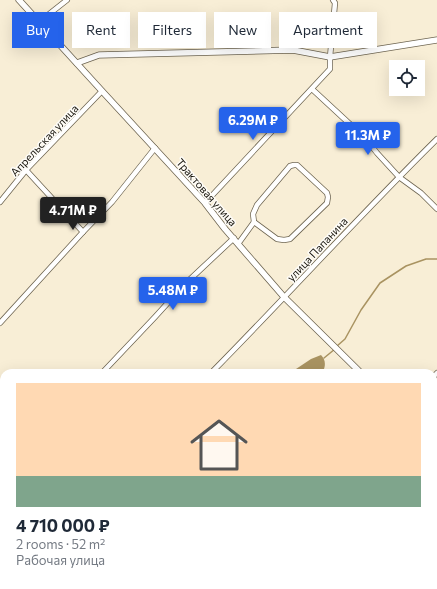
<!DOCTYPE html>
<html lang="en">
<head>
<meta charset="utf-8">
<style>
  body { margin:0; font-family:Commissioner,sans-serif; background:#f6f6f7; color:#1f2937; height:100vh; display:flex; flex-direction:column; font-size:15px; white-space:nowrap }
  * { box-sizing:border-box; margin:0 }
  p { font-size:13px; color:#747a83 }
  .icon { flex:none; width:22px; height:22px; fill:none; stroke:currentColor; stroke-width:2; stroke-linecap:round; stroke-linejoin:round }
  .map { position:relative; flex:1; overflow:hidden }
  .drawer { position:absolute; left:0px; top:369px; width:437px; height:220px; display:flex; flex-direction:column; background:#fff; border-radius:12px 12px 0 0; box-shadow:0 4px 16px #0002 }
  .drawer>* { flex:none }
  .hud { position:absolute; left:12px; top:12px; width:413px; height:36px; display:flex; gap:8px }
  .fabs { position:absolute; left:389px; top:60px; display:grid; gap:8px }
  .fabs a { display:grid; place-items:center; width:36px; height:36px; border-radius:0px; background:#fff; box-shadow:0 4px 16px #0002; font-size:20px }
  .price { position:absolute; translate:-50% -34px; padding:0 9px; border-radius:4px; background:#2563eb; color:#fff; font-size:13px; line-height:26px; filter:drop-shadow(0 1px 2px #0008) }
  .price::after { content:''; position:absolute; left:50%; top:24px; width:12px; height:9px; margin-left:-6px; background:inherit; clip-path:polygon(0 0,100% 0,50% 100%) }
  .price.active { background:#222; color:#fff }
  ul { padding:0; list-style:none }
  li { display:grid; align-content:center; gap:8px; height:212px; padding:0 16px }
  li+li { border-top:1px solid #e0e1e3 }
  li span { display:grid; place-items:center; height:124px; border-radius:0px; color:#555 }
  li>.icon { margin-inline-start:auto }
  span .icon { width:72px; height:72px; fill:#fffc; stroke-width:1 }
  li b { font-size:17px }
  .pill { padding:0 14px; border-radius:0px; background:#fff; box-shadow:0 4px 16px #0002; font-size:14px; line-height:36px }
  .pill.active { background:#2563eb; color:#fff }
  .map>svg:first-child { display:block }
  .water { fill:#a99361 }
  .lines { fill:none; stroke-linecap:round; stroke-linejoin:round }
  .stream { stroke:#a99361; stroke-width:1.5 }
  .minor-casing { stroke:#6e6551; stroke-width:6 }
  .tertiary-casing { stroke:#6e6551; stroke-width:7 }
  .minor { stroke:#fff; stroke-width:4.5 }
  .tertiary { stroke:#fff; stroke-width:5.5 }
  .labels { text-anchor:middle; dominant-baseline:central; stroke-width:3; stroke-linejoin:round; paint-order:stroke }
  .street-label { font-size:11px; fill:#16130b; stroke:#fefcf7 }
</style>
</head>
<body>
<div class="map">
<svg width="437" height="589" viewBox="0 0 437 589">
  <rect width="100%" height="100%" fill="#f8eed6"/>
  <!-- water -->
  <path class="water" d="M 321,355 C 326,360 326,367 322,373 L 290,373 L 311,359 Z"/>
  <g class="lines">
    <!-- stream -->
    <g class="stream">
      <polyline points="337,346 345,339 361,310 380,283 406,266 426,259 437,259"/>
      <polyline points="324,358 335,349"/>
      <polyline points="75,589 82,585"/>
    </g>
    <defs>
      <g id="minor">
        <polyline points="39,22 67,0"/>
        <polyline points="312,89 366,139 377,153 399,177 421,193 437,209"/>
        <polygon points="294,165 297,165 327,193 328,197 327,203 290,239 284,240 277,239 254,222 253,214 257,205 290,166"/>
        <polyline points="26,170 83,232"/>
        <polyline points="0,202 26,170 102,91"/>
        <polyline points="205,203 330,69 330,57 335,3 333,0"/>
        <polyline points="238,244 254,222"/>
        <polyline points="0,323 83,232 112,202 155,148"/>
        <polyline points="102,373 155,317 185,284 234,238"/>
        <path d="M 211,373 C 287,296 360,215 437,139"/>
        <polyline points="433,377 437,373"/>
        <polyline points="433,458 437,454"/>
        <polyline points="0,481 4,477"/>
        <polyline points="433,543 437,539"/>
        <polyline points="0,573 4,569"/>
        <polyline points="206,589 211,585"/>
        <polyline points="301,589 305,585"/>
        <polyline points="386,589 390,585"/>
      </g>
      <g id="tertiary">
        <polyline points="19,0 102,91 205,203 225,229 284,297 361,373"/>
        <polyline points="77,63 99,55 293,50 330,57 437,40"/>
        <polyline points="433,444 437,448"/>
      </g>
    </defs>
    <!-- minor casing -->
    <use href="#minor" class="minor-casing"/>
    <!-- tertiary casing -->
    <use href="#tertiary" class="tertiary-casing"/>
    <!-- minor -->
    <use href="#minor" class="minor"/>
    <!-- tertiary -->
    <use href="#tertiary" class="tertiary"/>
  </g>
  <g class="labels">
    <!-- street labels -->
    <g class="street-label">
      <text transform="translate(44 140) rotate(-47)">Апрельская улица</text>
      <text transform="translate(207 192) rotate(49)">Трактовая улица</text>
      <text transform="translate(317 249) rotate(-47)">улица Папанина</text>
    </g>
  </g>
</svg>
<div class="fabs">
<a><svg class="icon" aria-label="locate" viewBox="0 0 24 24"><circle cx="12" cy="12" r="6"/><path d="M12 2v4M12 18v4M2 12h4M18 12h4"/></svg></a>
</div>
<b class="price" style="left:253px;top:141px">6.29M ₽</b>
<b class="price" style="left:368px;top:156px">11.3M ₽</b>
<b class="price active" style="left:73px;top:231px">4.71M ₽</b>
<b class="price" style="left:173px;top:311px">5.48M ₽</b>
<div class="hud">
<a class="pill active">Buy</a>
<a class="pill">Rent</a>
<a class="pill">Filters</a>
<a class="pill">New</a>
<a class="pill">Apartment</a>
</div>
<section class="drawer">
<ul>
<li><span style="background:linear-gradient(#ffd9b3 75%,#7fa58c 0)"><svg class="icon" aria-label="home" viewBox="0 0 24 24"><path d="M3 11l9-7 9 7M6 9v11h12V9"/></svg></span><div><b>4 710 000 ₽</b><p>2 rooms · 52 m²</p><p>Рабочая улица</p></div></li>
</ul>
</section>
</div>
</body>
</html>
